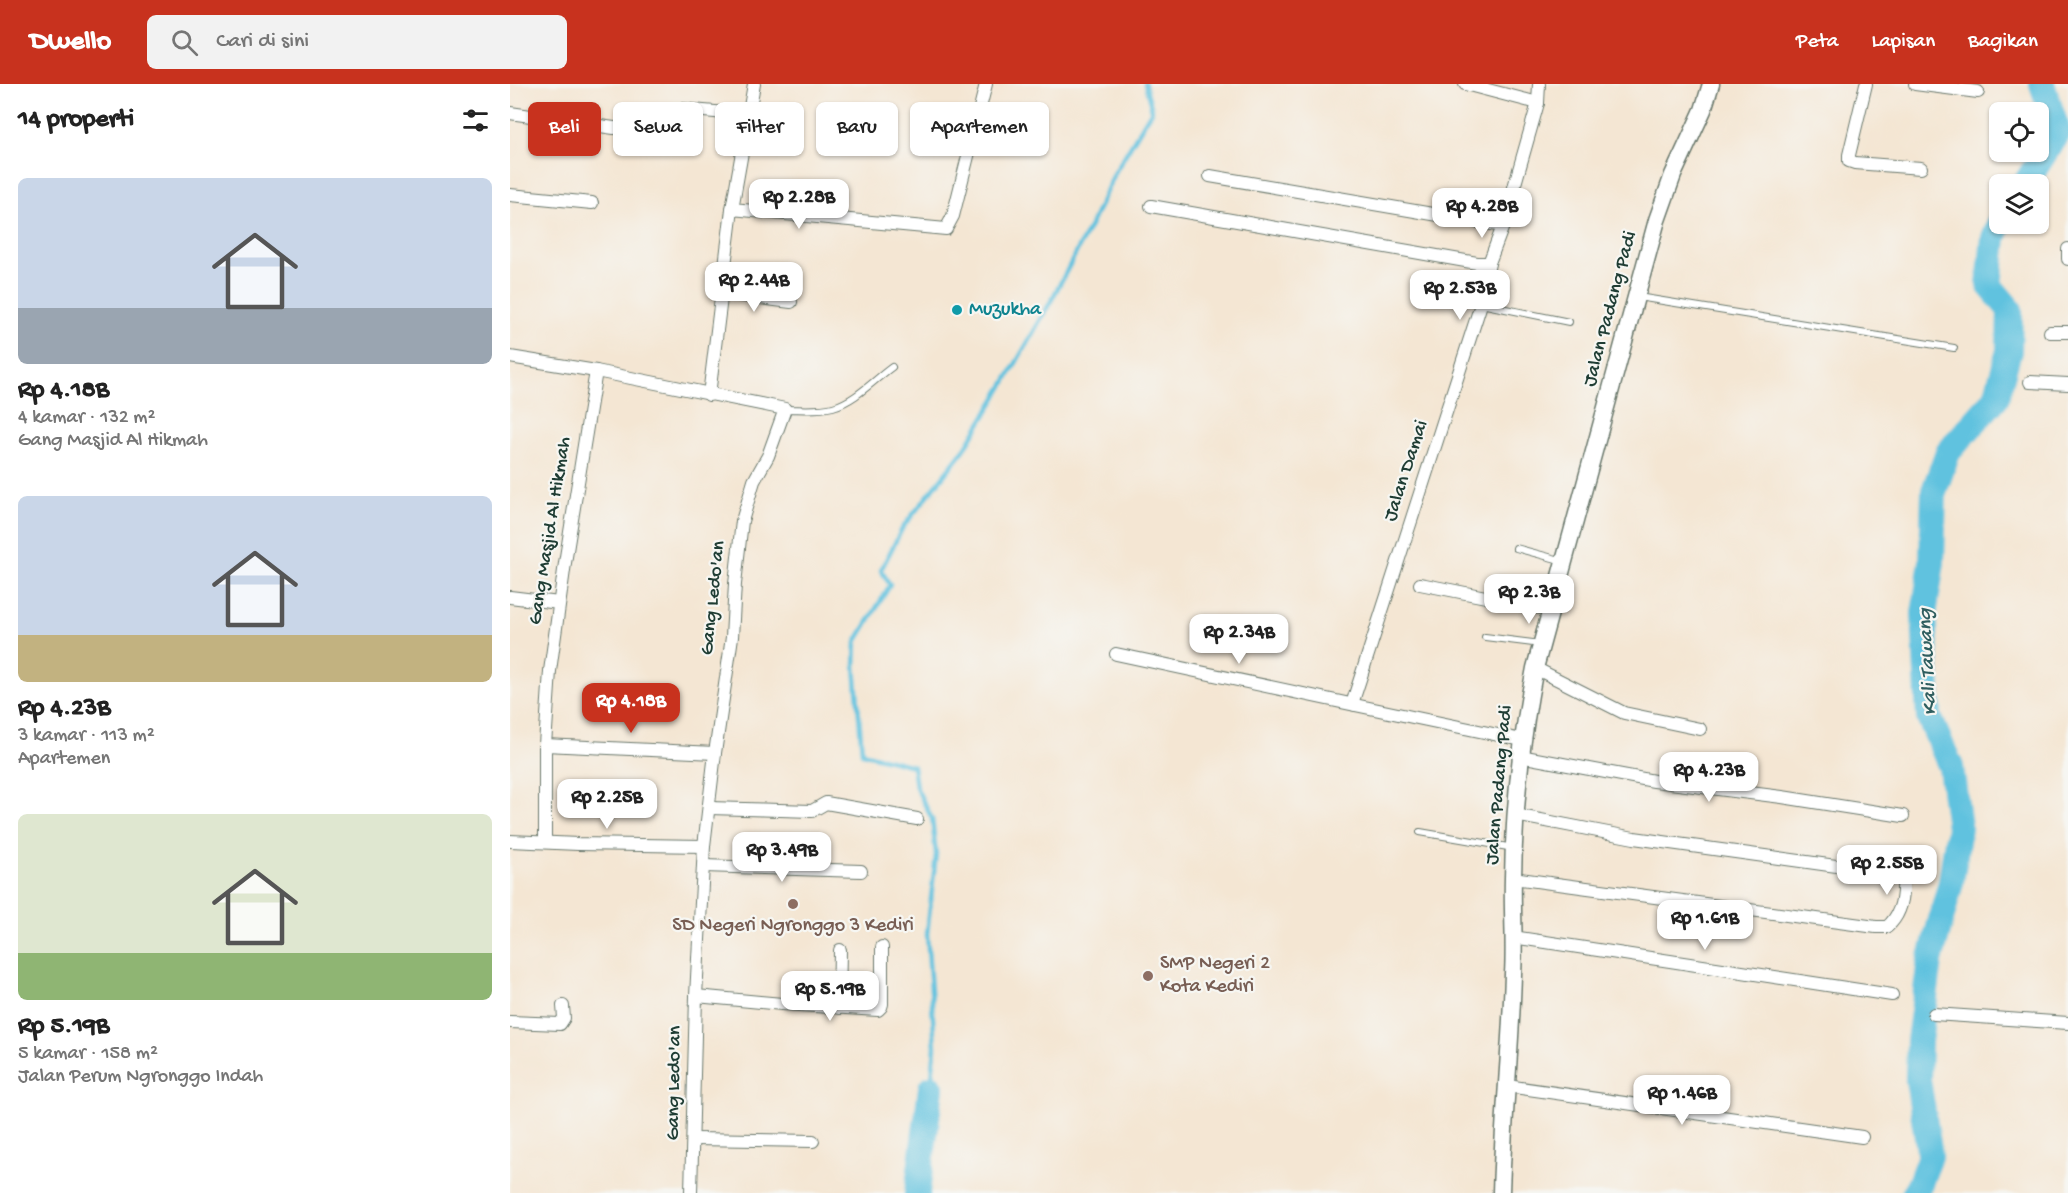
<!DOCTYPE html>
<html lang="id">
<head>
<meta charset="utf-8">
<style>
  body { margin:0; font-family:"Gochi Hand",sans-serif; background:#f2f2f2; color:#222; height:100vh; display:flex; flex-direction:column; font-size:22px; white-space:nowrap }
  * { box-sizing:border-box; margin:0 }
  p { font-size:20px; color:#767676 }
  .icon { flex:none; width:33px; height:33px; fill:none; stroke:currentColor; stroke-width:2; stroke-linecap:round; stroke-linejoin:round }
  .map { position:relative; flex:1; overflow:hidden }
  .drawer { display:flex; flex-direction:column; background:#fff; width:510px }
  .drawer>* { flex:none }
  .guide { position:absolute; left:18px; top:18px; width:570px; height:54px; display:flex; gap:12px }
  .buttons { position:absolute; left:1479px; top:18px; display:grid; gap:12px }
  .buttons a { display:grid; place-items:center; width:60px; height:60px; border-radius:9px; background:#fff; box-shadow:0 2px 4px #0004; font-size:30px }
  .price { position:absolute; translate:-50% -51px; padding:0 14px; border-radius:12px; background:#fff; color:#222; font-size:20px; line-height:39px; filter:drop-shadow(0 2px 3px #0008) }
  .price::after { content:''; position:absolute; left:50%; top:36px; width:18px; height:14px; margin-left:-9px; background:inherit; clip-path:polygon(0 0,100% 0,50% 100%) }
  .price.active { background:#c8321e; color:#fff }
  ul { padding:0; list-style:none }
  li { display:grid; align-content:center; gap:12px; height:318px; padding:0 18px }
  li span { display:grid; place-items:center; height:186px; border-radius:9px; color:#555 }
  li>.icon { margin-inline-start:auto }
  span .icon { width:108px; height:108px; fill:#fffc; stroke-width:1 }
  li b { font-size:26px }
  h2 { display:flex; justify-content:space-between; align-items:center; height:72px; padding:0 18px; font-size:26px }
  .tag { padding:0 21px; border-radius:9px; background:#fff; box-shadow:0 2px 4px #0004; font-size:21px; line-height:54px }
  .tag.active { background:#c8321e; color:#fff }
  header { display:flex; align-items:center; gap:36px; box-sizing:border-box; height:84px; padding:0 30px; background:#c8321e; color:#fff }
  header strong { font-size:28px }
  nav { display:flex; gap:33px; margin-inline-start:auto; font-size:21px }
  .search { width:420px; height:54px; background:#f2f2f2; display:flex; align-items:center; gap:15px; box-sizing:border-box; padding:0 21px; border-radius:9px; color:#767676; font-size:22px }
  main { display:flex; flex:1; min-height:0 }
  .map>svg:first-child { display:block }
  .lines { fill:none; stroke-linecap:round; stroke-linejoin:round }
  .stream { stroke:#60c2df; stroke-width:4.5 }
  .river { stroke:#60c2df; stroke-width:26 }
  .lane-casing { stroke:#6a786c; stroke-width:8 }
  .street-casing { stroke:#6a786c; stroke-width:14 }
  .secondary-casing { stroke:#6a786c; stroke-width:19 }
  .lane { stroke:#fff; stroke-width:6 }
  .street { stroke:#fff; stroke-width:12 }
  .secondary { stroke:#fff; stroke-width:16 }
  .culture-dot { fill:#0f9aa8; stroke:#f6f6f2; stroke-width:2 }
  .education-dot { fill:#8d6e63; stroke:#f6f6f2; stroke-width:2 }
  .labels { text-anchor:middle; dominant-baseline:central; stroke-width:4.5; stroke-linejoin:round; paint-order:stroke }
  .street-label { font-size:20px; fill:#1f3d34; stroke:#f6f6f2 }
  .culture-label { font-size:20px; fill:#0d838f; stroke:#f6f6f2; text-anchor:start }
  .education-label { font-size:20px; fill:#785e54; stroke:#f6f6f2 }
  .water-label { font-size:21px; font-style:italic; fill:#2f5e5f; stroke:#f6f6f2 }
</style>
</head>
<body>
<header>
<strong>Dwello</strong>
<div class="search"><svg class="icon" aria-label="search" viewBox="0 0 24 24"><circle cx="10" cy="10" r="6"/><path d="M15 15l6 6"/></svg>Cari di sini</div>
<nav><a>Peta</a><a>Lapisan</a><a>Bagikan</a></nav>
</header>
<main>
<section class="drawer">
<h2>14 properti<svg class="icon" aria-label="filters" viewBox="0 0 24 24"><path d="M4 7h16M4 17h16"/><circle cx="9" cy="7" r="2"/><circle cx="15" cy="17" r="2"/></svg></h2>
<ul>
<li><span style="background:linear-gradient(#c9d6e8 70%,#9aa5b1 0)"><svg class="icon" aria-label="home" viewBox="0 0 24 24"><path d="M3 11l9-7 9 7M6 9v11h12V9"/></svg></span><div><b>Rp 4.18B</b><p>4 kamar · 132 m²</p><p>Gang Masjid Al Hikmah</p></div></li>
<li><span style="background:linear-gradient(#c9d6e8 75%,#c2b280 0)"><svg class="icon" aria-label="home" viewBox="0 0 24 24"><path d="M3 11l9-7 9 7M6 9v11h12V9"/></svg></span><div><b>Rp 4.23B</b><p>3 kamar · 113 m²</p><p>Apartemen</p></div></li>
<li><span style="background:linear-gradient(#dfe7d0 75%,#8fb573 0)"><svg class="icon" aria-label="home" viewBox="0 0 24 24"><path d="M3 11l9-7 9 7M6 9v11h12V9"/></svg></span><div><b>Rp 5.19B</b><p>5 kamar · 158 m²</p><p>Jalan Perum Ngronggo Indah</p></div></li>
</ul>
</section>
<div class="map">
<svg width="1558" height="1109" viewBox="0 0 1558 1109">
  <rect width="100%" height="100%" fill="#f6f6f2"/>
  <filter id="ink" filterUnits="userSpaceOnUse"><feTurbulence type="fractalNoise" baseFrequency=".0167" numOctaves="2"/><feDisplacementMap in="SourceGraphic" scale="12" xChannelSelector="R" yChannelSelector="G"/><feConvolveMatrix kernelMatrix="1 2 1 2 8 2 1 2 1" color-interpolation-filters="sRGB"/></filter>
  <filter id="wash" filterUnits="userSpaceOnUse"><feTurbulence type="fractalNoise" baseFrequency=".008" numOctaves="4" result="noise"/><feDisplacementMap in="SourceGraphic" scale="24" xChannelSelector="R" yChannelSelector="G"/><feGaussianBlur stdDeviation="1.35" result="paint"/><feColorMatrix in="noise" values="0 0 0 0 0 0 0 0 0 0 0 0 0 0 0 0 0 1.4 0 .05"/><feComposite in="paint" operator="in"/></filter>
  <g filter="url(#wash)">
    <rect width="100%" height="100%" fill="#f4e6d3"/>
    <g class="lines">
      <!-- stream -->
      <polyline class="stream" points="421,1004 425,963 417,850 426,770 422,735 406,703 403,682 352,669 345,582 346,558 380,501 371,486 393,443 454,366 493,302 541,217 581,140 605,88 642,26 635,0"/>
      <!-- river -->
      <g class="river">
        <polyline points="1515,100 1548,48 1532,0"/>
        <polyline points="407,1109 421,1004"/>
        <polyline points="1404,1109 1410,1099 1420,1072 1408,996 1409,957 1420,877 1441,798 1449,743 1441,683 1419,633 1414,530 1422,478 1424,407 1438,368 1486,314 1499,267 1500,226 1479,201 1484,154 1490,138"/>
      </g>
    </g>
  </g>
  <g filter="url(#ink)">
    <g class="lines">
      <defs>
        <g id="lane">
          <polyline points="1128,213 1444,264"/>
          <polyline points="971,220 1059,238"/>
          <path d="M 275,325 C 291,325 308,327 323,323 C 345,317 364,296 382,283"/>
          <polyline points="1006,464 1054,477"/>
          <polyline points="975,553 1031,560"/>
          <polyline points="910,748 1004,764"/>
        </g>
        <g id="street">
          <polyline points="955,0 1028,19"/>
          <polyline points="1356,0 1339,71 1339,77 1345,79 1411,84"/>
          <polyline points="1405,0 1468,8"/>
          <polyline points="0,29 104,44 129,44 163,28 171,25 239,31"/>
          <polyline points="700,92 993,142"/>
          <polyline points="0,111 82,119"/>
          <polyline points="641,122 967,179 979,179"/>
          <polyline points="222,125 436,145 443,132 476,0"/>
          <polyline points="1558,165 1558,175"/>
          <polyline points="211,209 281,218"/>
          <polyline points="1540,248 1558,248"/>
          <polyline points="0,273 86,287 275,325 258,372 244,397 232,437 225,500 222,553 205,669 194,762 186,912 181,1109"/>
          <polyline points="1520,298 1558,300"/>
          <polyline points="199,311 222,125 244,0"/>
          <polyline points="910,500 1041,526"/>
          <polyline points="0,513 49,519"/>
          <polyline points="606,570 845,621"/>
          <polyline points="1025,584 1114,629 1190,645"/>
          <polyline points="1012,656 845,621 843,617 971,220 979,179 993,142 1028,19 1029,0"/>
          <polyline points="35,661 205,669"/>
          <polyline points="1010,672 1144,697 1272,713 1393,732"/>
          <polyline points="199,724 302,727 316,719 407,735"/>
          <polyline points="0,757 68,760 194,762"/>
          <polyline points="35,758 35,661 40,587 55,479 86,287"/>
          <polyline points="194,782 351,787"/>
          <path d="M 1003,794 L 1366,843 L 1377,843 C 1391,831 1394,815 1393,797 L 1377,789 L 1124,754 L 1005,731"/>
          <polyline points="1003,853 1382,911"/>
          <polyline points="186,912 272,920 368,926 371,923 372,920 372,863"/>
          <polyline points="329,924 330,866"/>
          <polyline points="1424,930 1558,939"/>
          <polyline points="0,938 50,940 54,934 53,922"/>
          <polyline points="997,1002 1352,1053"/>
          <polyline points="184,1055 303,1057"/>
        </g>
        <path id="secondary" d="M 991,1109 C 993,1036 1001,963 1003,890 C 1005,858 1002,826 1003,794 C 1004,723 1011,654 1025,584 L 1147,136 L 1163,91 L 1193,26 L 1201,0"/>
      </defs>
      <!-- lane casing -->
      <use href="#lane" class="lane-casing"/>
      <!-- street casing -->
      <use href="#street" class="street-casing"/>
      <!-- secondary casing -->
      <use href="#secondary" class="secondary-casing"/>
      <!-- lane -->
      <use href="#lane" class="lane"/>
      <!-- street -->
      <use href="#street" class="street"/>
      <!-- secondary -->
      <use href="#secondary" class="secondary"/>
    </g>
  </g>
  <!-- markers -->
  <circle class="culture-dot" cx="447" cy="226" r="6"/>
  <g class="education-dot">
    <circle cx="283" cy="820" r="6"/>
    <circle cx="638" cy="892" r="6"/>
  </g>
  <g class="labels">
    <!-- street labels -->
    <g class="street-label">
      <text transform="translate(1101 225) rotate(-75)">Jalan Padang Padi</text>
      <text transform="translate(897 387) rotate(-72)">Jalan Damai</text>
      <text transform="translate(41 447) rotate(-81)">Gang Masjid Al Hikmah</text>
      <text transform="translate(204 514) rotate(-84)">Gang Ledo'an</text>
      <text transform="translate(990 701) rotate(-85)">Jalan Padang Padi</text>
      <text transform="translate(165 999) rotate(-89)">Gang Ledo'an</text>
    </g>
    <!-- culture labels -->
    <g class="culture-label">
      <text x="459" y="226">Muzukha</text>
    </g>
    <!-- education labels -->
    <g class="education-label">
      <text x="283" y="842">SD Negeri Ngronggo 3 Kediri</text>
      <text x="650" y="880" text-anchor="start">SMP Negeri 2<tspan x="650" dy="23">Kota Kediri</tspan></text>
    </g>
    <!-- water labels -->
    <g class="water-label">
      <text transform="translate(1419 578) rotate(-93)">Kali Tawang</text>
    </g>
  </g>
</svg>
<div class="buttons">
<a><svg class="icon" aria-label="locate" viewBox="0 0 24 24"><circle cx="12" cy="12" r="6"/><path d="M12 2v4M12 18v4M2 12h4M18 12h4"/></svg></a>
<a><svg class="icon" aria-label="layers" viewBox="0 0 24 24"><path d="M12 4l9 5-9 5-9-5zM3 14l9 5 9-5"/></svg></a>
</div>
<b class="price" style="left:289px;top:146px">Rp 2.28B</b>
<b class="price" style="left:972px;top:155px">Rp 4.28B</b>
<b class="price" style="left:244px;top:229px">Rp 2.44B</b>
<b class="price" style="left:950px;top:237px">Rp 2.53B</b>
<b class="price" style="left:1019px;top:541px">Rp 2.3B</b>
<b class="price" style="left:729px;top:581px">Rp 2.34B</b>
<b class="price active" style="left:121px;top:650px">Rp 4.18B</b>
<b class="price" style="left:1199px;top:719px">Rp 4.23B</b>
<b class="price" style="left:97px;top:746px">Rp 2.25B</b>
<b class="price" style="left:272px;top:799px">Rp 3.49B</b>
<b class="price" style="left:1377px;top:812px">Rp 2.55B</b>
<b class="price" style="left:1195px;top:867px">Rp 1.61B</b>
<b class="price" style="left:320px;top:938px">Rp 5.19B</b>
<b class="price" style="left:1172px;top:1042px">Rp 1.46B</b>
<div class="guide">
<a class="tag active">Beli</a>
<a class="tag">Sewa</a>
<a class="tag">Filter</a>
<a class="tag">Baru</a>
<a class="tag">Apartemen</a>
</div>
</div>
</main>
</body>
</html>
